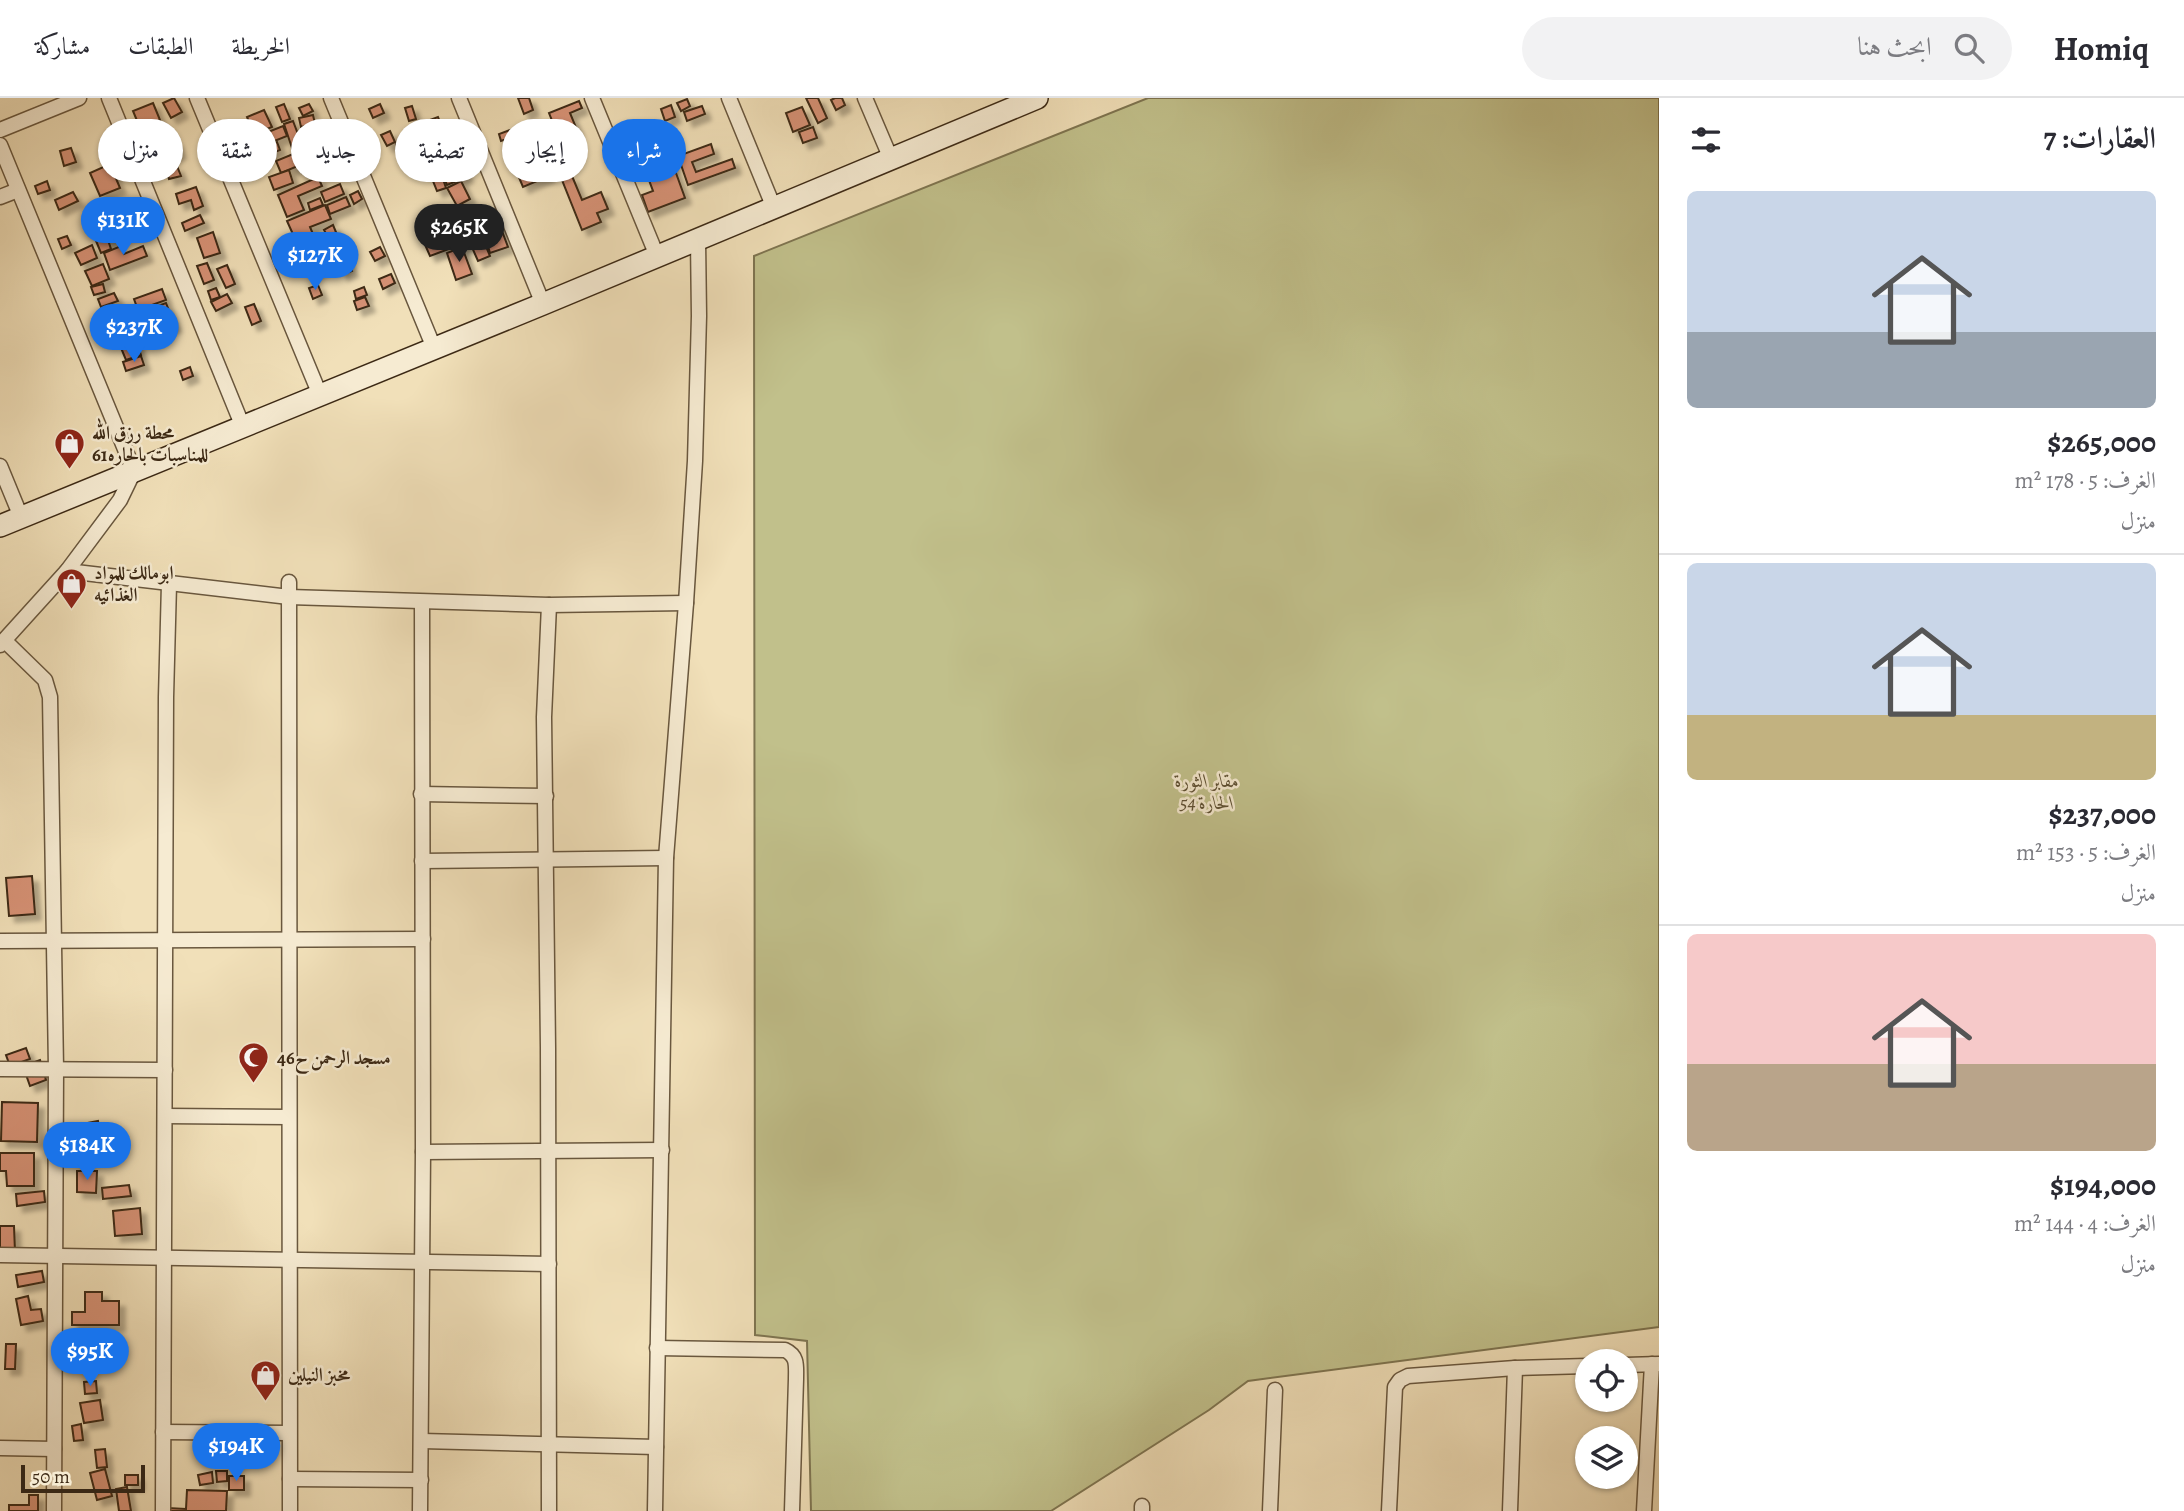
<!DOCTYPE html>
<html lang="ar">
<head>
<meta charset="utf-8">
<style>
  body { margin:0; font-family:Alegreya,Amiri,serif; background:#f2f2f3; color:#2b2b33; direction:rtl; height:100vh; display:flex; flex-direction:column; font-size:26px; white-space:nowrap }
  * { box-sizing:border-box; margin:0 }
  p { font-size:23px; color:#7c7c81 }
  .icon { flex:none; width:38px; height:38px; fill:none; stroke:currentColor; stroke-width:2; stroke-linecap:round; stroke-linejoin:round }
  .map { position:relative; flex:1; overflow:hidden; direction:ltr }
  .side { display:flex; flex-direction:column; background:#fff; width:525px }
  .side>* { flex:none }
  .banner { position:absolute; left:21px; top:21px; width:665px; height:63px; direction:rtl; display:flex; gap:14px }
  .fabs { position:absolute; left:1575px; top:1251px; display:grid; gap:14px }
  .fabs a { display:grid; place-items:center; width:63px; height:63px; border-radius:50%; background:#fff; box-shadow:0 2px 5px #0004; font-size:35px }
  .scale { position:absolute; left:21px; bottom:18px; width:124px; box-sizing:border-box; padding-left:7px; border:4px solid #3c2915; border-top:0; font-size:19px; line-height:24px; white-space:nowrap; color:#3c2915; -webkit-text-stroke:5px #f6ebd2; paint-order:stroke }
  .price { position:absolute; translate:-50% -60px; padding:0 16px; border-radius:24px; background:#1a73e8; color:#fff; font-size:23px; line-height:46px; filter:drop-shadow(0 2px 4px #0008) }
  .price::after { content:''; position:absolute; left:50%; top:42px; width:21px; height:16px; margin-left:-10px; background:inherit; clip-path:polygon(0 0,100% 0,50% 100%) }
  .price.selected { background:#222; color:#fff }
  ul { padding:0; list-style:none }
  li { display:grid; align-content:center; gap:14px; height:371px; padding:0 28px }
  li+li { border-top:2px solid #e1e1e2 }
  li span { display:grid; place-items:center; height:217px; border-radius:10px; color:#555 }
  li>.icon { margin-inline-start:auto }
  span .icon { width:126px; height:126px; fill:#fffc; stroke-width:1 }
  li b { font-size:30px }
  h2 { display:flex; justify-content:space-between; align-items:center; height:84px; padding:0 28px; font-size:30px }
  .chip { padding:0 24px; border-radius:32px; background:#fff; box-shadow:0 2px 5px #0004; font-size:24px; line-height:63px }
  .chip.selected { background:#1a73e8; color:#fff }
  header { display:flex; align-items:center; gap:42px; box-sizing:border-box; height:98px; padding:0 35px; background:#fff; border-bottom:2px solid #e1e1e2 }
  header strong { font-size:33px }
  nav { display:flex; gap:38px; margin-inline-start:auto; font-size:24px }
  .search { width:490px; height:63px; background:#f2f2f3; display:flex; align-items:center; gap:18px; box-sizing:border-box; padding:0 24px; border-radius:38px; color:#7c7c81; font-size:26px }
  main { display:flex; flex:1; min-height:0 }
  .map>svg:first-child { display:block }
  .green { fill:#c1c08b; stroke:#7e7450; stroke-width:2 }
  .building { fill:#d79276; stroke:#3c2915; stroke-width:2; filter:url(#shadow) }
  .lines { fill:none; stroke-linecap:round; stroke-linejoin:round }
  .minor-casing { stroke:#69573e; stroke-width:17 }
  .secondary-casing { stroke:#3c2915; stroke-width:24 }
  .minor { stroke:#f6ebd2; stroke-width:14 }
  .secondary { stroke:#f6ebd2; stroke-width:21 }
  .labels { text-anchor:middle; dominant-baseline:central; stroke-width:5; stroke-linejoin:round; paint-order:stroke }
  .poi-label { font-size:19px; font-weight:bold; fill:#3c2915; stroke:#f6ebd2; text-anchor:start }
  .park-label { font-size:19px; font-style:italic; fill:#5d4f32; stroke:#f6ebd2 }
</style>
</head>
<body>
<header>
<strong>Homiq</strong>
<div class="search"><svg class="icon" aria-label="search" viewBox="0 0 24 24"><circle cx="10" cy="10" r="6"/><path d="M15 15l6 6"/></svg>ابحث هنا</div>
<nav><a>الخريطة</a><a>الطبقات</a><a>مشاركة</a></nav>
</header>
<main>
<section class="side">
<h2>العقارات: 7<svg class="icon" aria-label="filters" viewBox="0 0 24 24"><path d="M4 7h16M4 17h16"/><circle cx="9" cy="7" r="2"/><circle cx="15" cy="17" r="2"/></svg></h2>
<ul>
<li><span style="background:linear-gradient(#c9d6e8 65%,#9aa5b1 0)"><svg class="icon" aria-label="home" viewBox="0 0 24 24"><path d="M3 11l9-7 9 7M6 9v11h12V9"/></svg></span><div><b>$265,000</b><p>الغرف: 5 · 178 m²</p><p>منزل</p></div></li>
<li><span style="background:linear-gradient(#c9d6e8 70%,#c2b280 0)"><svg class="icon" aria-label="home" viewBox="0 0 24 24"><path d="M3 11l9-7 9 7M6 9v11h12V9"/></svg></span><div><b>$237,000</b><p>الغرف: 5 · 153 m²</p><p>منزل</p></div></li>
<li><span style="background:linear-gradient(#f6c9c9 60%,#b9a48a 0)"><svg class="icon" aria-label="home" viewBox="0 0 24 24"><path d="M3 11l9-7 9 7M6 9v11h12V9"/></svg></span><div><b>$194,000</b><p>الغرف: 4 · 144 m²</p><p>منزل</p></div></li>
</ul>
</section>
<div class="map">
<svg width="1659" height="1413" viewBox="0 0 1659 1413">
  <defs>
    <filter id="shadow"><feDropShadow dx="6" dy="6" stdDeviation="2" flood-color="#0004"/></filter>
  </defs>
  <rect width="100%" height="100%" fill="#f1e0b9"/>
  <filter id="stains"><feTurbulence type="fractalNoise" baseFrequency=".00286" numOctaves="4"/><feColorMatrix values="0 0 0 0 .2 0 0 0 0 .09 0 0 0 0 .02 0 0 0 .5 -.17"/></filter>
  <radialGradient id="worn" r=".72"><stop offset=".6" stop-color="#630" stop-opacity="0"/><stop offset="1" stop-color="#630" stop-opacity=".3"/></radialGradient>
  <!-- green -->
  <polygon class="green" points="1148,0 1659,0 1659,1229 1248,1283 1209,1312 1051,1413 811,1413 807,1243 755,1237 754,158"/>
  <!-- building -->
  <g class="building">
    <polygon points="174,0 182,14 171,20 163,5"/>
    <polygon points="518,0 529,0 533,12 524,16"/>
    <polygon points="806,0 818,0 827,20 818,25"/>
    <polygon points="835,0 842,0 845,7 836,12 831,2"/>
    <polygon points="687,1 690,8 681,13 677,5"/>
    <polygon points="579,3 582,10 570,15 577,32 559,40 549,15"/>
    <polygon points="153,5 160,22 140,30 133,13"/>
    <polygon points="284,6 290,21 282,24 276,9"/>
    <polygon points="309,6 313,13 303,18 299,10"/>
    <polygon points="380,6 384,15 373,20 369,11"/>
    <polygon points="671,7 675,19 665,23 661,11"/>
    <polygon points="412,8 416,21 409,23 405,10"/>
    <polygon points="702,8 705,16 687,23 684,14"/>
    <polygon points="802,9 810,27 793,34 786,15"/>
    <polygon points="264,12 272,29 254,36 247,19"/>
    <polygon points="313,17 315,26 301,29 299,20"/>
    <polygon points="438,19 446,39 435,44 427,23"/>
    <polygon points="293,23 304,52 294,56 284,26"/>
    <polygon points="283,28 287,38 262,48 258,38"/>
    <polygon points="521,28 527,45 515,49 512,39 501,43 499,36"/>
    <polygon points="813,29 817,40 803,45 799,34"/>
    <polygon points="319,33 324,43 306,51 301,41"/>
    <polygon points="390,33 395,44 387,48 381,37"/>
    <polygon points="416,38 419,47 399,54 396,46"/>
    <polygon points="176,43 180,55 161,62 157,49"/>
    <polygon points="277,44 280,52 265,58 262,50"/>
    <polygon points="711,46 714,56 692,64 696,74 732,61 735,70 688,87 678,58"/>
    <polygon points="71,50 76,64 64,68 60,53"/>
    <polygon points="538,52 549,78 523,89 515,70 527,65 523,58"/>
    <polygon points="293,56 298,68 281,75 276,63"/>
    <polygon points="455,58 458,66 443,72 440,63"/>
    <polygon points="553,58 557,68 547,71 543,61"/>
    <polygon points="307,61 311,71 302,75 298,65"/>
    <polygon points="672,64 685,100 648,114 642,97 653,93 646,74"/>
    <polygon points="110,66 120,90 100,98 90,75"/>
    <polygon points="177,68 181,78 169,81 166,71"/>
    <polygon points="439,69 446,90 437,93 429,73"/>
    <polygon points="463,69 467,79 447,87 443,78"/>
    <polygon points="289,72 293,85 274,92 269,79"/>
    <polygon points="572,78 582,102 601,94 608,111 597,115 601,124 582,132 562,82"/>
    <polygon points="318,79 322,88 298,98 304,112 287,119 278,97"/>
    <polygon points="47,83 50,92 38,96 35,88"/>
    <polygon points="461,83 470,101 457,108 447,90"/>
    <polygon points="340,86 344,96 325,104 321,94"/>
    <polygon points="196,89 203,108 194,112 191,102 179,106 176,96"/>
    <polygon points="358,93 362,101 354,106 350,97"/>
    <polygon points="73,94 78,103 59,112 55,102"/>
    <polygon points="346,99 350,108 330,116 327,107"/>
    <polygon points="320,100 323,107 310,112 308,105"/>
    <polygon points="325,107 331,121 310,129 313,136 296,143 287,123"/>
    <polygon points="481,108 484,117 475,121 471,112"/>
    <polygon points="127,109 131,120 112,127 108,117"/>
    <polygon points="200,117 204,125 185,133 182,125"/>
    <polygon points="498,124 501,132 490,136 487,128"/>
    <polygon points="125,125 128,134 108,142 111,151 101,155 94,138"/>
    <polygon points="438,125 449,151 430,158 419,133"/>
    <polygon points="333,127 336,134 328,139 324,132"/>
    <polygon points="481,128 485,138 475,141 471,131"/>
    <polygon points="502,133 508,149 490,155 485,138"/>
    <polygon points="213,134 220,155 204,160 197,140"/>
    <polygon points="465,134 469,145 461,148 457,137"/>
    <polygon points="67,138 71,147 62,151 58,141"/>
    <polygon points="327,138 338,163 310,176 299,151"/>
    <polygon points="483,141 490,158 478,163 471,147"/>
    <polygon points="92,147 97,160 81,167 75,155"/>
    <polygon points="121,148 124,156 143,148 147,158 110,172 104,155"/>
    <polygon points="380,149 385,158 375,163 370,154"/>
    <polygon points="462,149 472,176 456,182 447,155"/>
    <polygon points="348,163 352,173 342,177 338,167"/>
    <polygon points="207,165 214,182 204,186 197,168"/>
    <polygon points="103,166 109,181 92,188 85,173"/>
    <polygon points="227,167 235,186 226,190 217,171"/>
    <polygon points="391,176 395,185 383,191 379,181"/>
    <polygon points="103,186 105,194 94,197 91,189"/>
    <polygon points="318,187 322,197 313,201 309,190"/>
    <polygon points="364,189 367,197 356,201 354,193"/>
    <polygon points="216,190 220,199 211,202 208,193"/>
    <polygon points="162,191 166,202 138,212 134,201"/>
    <polygon points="114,195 118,203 101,209 98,201"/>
    <polygon points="227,196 232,205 216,213 211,204"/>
    <polygon points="365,199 369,208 357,212 354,203"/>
    <polygon points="166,205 175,228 155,235 147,212"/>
    <polygon points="254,206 261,223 252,227 245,209"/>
    <polygon points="135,239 141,257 126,262 119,245"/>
    <polygon points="141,258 144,267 126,273 123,264"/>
    <polygon points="190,269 193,278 183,282 180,273"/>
    <polygon points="32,778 35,816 9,818 6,780"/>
    <polygon points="26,950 30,961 10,968 6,957"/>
    <polygon points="40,962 46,982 30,988 23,968"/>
    <polygon points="2,1004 38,1005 37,1044 1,1043"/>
    <polygon points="98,1023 101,1042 77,1045 75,1033 83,1032 82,1026"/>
    <polygon points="0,1055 34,1055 34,1088 7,1088 6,1073 0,1073"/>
    <polygon points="77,1073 97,1073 96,1095 77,1094"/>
    <polygon points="129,1087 131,1098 103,1101 102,1090"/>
    <polygon points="44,1093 45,1104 17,1108 16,1096"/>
    <polygon points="140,1110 142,1136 115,1138 113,1113"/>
    <polygon points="0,1128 14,1128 15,1154 0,1154"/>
    <polygon points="42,1173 44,1184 18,1189 16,1177"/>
    <polygon points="85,1194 102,1194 102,1203 119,1203 119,1227 72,1227 72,1214 85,1214"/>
    <polygon points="28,1198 31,1212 41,1211 43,1223 21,1227 16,1201"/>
    <polygon points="6,1246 16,1246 15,1271 5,1271"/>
    <polygon points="96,1283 97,1295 85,1296 84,1284"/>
    <polygon points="100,1302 103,1322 84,1325 80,1305"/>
    <polygon points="81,1326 83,1342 74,1343 72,1328"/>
    <polygon points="105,1351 107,1369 97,1370 95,1352"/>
    <polygon points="105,1371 112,1398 97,1402 90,1375"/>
    <polygon points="216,1373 227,1373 227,1383 217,1384"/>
    <polygon points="212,1374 213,1385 200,1387 198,1377"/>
    <rect x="125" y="1377" width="13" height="10"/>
    <rect x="229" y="1378" width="15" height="14"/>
    <polygon points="127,1389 131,1413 119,1413 116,1391"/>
    <polygon points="187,1392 227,1393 226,1413 168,1413 168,1410 186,1411"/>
    <polygon points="29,1397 38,1397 38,1413 9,1413 9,1407 29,1407"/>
  </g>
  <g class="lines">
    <defs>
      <g id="minor">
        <polyline points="109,0 243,329"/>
        <polyline points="197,0 320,297"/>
        <polyline points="331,0 434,250"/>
        <polyline points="459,0 543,206"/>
        <polyline points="592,0 657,158"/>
        <polyline points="729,0 774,110"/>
        <polyline points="865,0 891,61"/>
        <polyline points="0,32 79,0"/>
        <polyline points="0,47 134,373 120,402 67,473 0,547"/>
        <polyline points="0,99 18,92"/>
        <polyline points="0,368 21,419"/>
        <polyline points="67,473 289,499 549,507 686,505"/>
        <polyline points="289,484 290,1413"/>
        <polyline points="549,507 544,619 548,950 549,1413"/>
        <polyline points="5,543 45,582 50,599 56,971 54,1413"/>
        <polyline points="421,696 546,698"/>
        <polyline points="422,763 666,760"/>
        <polyline points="0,843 423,841"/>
        <polyline points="0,971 165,972"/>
        <polyline points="165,1018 289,1019"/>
        <polyline points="423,1054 662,1052"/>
        <polyline points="0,1157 549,1166"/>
        <path d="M 657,1250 L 785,1252 C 798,1258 796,1268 796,1281 L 792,1413"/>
        <polyline points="1626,1267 1659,1266"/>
        <polyline points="163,1334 289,1335"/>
        <polyline points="422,1343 656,1349"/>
        <polyline points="0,1350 54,1351"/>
        <polyline points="290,1381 421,1382"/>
        <polyline points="163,1413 166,599 169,486"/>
        <polyline points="420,1413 423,1054 422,505"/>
        <polyline points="655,1413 666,760 686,505 695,363 699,218 698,142"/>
        <polyline points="1142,1413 1142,1408"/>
        <polyline points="1270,1413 1275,1292"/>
        <polyline points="1389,1413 1395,1289 1400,1282 1408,1278 1515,1270 1587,1268"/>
        <polyline points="1510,1413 1515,1270"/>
        <polyline points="1644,1413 1652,1266"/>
      </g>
      <polyline id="secondary" points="0,428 543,206 1037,0"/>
    </defs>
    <!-- minor casing -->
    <use href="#minor" class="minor-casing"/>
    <!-- secondary casing -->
    <use href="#secondary" class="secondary-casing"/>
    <!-- minor -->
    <use href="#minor" class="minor"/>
    <!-- secondary -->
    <use href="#secondary" class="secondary"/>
  </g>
  <!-- icons -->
  <defs>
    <symbol id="shop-pin" viewBox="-11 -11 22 30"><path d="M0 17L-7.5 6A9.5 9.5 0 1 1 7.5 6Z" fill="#8f2418" stroke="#f6ebd2"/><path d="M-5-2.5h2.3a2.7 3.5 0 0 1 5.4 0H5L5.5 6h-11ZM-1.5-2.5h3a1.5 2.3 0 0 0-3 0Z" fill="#fff"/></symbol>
    <symbol id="mosque-pin" viewBox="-11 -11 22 30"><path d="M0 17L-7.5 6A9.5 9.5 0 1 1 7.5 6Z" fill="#8f2418" stroke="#f6ebd2"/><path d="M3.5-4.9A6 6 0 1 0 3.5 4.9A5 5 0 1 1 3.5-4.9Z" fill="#fff"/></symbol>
  </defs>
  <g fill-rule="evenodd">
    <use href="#shop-pin" x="52" y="328" width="35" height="47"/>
    <use href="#shop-pin" x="54" y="468" width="35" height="47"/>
    <use href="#mosque-pin" x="236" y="942" width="35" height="47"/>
    <use href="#shop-pin" x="248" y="1260" width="35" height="47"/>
  </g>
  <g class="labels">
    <!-- poi labels -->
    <g class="poi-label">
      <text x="92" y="335">محطة رزق الله<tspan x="92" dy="22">للمناسبات بالحاره61</tspan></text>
      <text x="94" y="475">ابومالك للمواد<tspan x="94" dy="22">الغذائيه</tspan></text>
      <text x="277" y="960">مسجد الرحمن ح46</text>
      <text x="288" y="1277">مخبز النيلين</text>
    </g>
    <!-- park labels -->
    <g class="park-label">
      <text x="1207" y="683">مقابر الثورة<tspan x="1207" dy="22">الحارة 54</tspan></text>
    </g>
  </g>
  <rect width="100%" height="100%" filter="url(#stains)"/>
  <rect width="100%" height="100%" fill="url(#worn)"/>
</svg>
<div class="fabs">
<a><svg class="icon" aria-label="locate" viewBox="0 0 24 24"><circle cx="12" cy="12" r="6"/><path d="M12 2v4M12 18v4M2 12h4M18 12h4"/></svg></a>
<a><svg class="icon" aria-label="layers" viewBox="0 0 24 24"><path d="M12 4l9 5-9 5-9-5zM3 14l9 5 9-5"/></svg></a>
</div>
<div class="scale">50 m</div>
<b class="price" style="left:123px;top:159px">$131K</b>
<b class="price selected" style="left:459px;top:166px">$265K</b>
<b class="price" style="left:315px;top:194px">$127K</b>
<b class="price" style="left:134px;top:266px">$237K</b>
<b class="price" style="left:87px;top:1084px">$184K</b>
<b class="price" style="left:90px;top:1290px">$95K</b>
<b class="price" style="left:236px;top:1385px">$194K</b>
<div class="banner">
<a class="chip selected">شراء</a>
<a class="chip">إيجار</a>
<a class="chip">تصفية</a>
<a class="chip">جديد</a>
<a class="chip">شقة</a>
<a class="chip">منزل</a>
</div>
</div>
</main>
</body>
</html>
